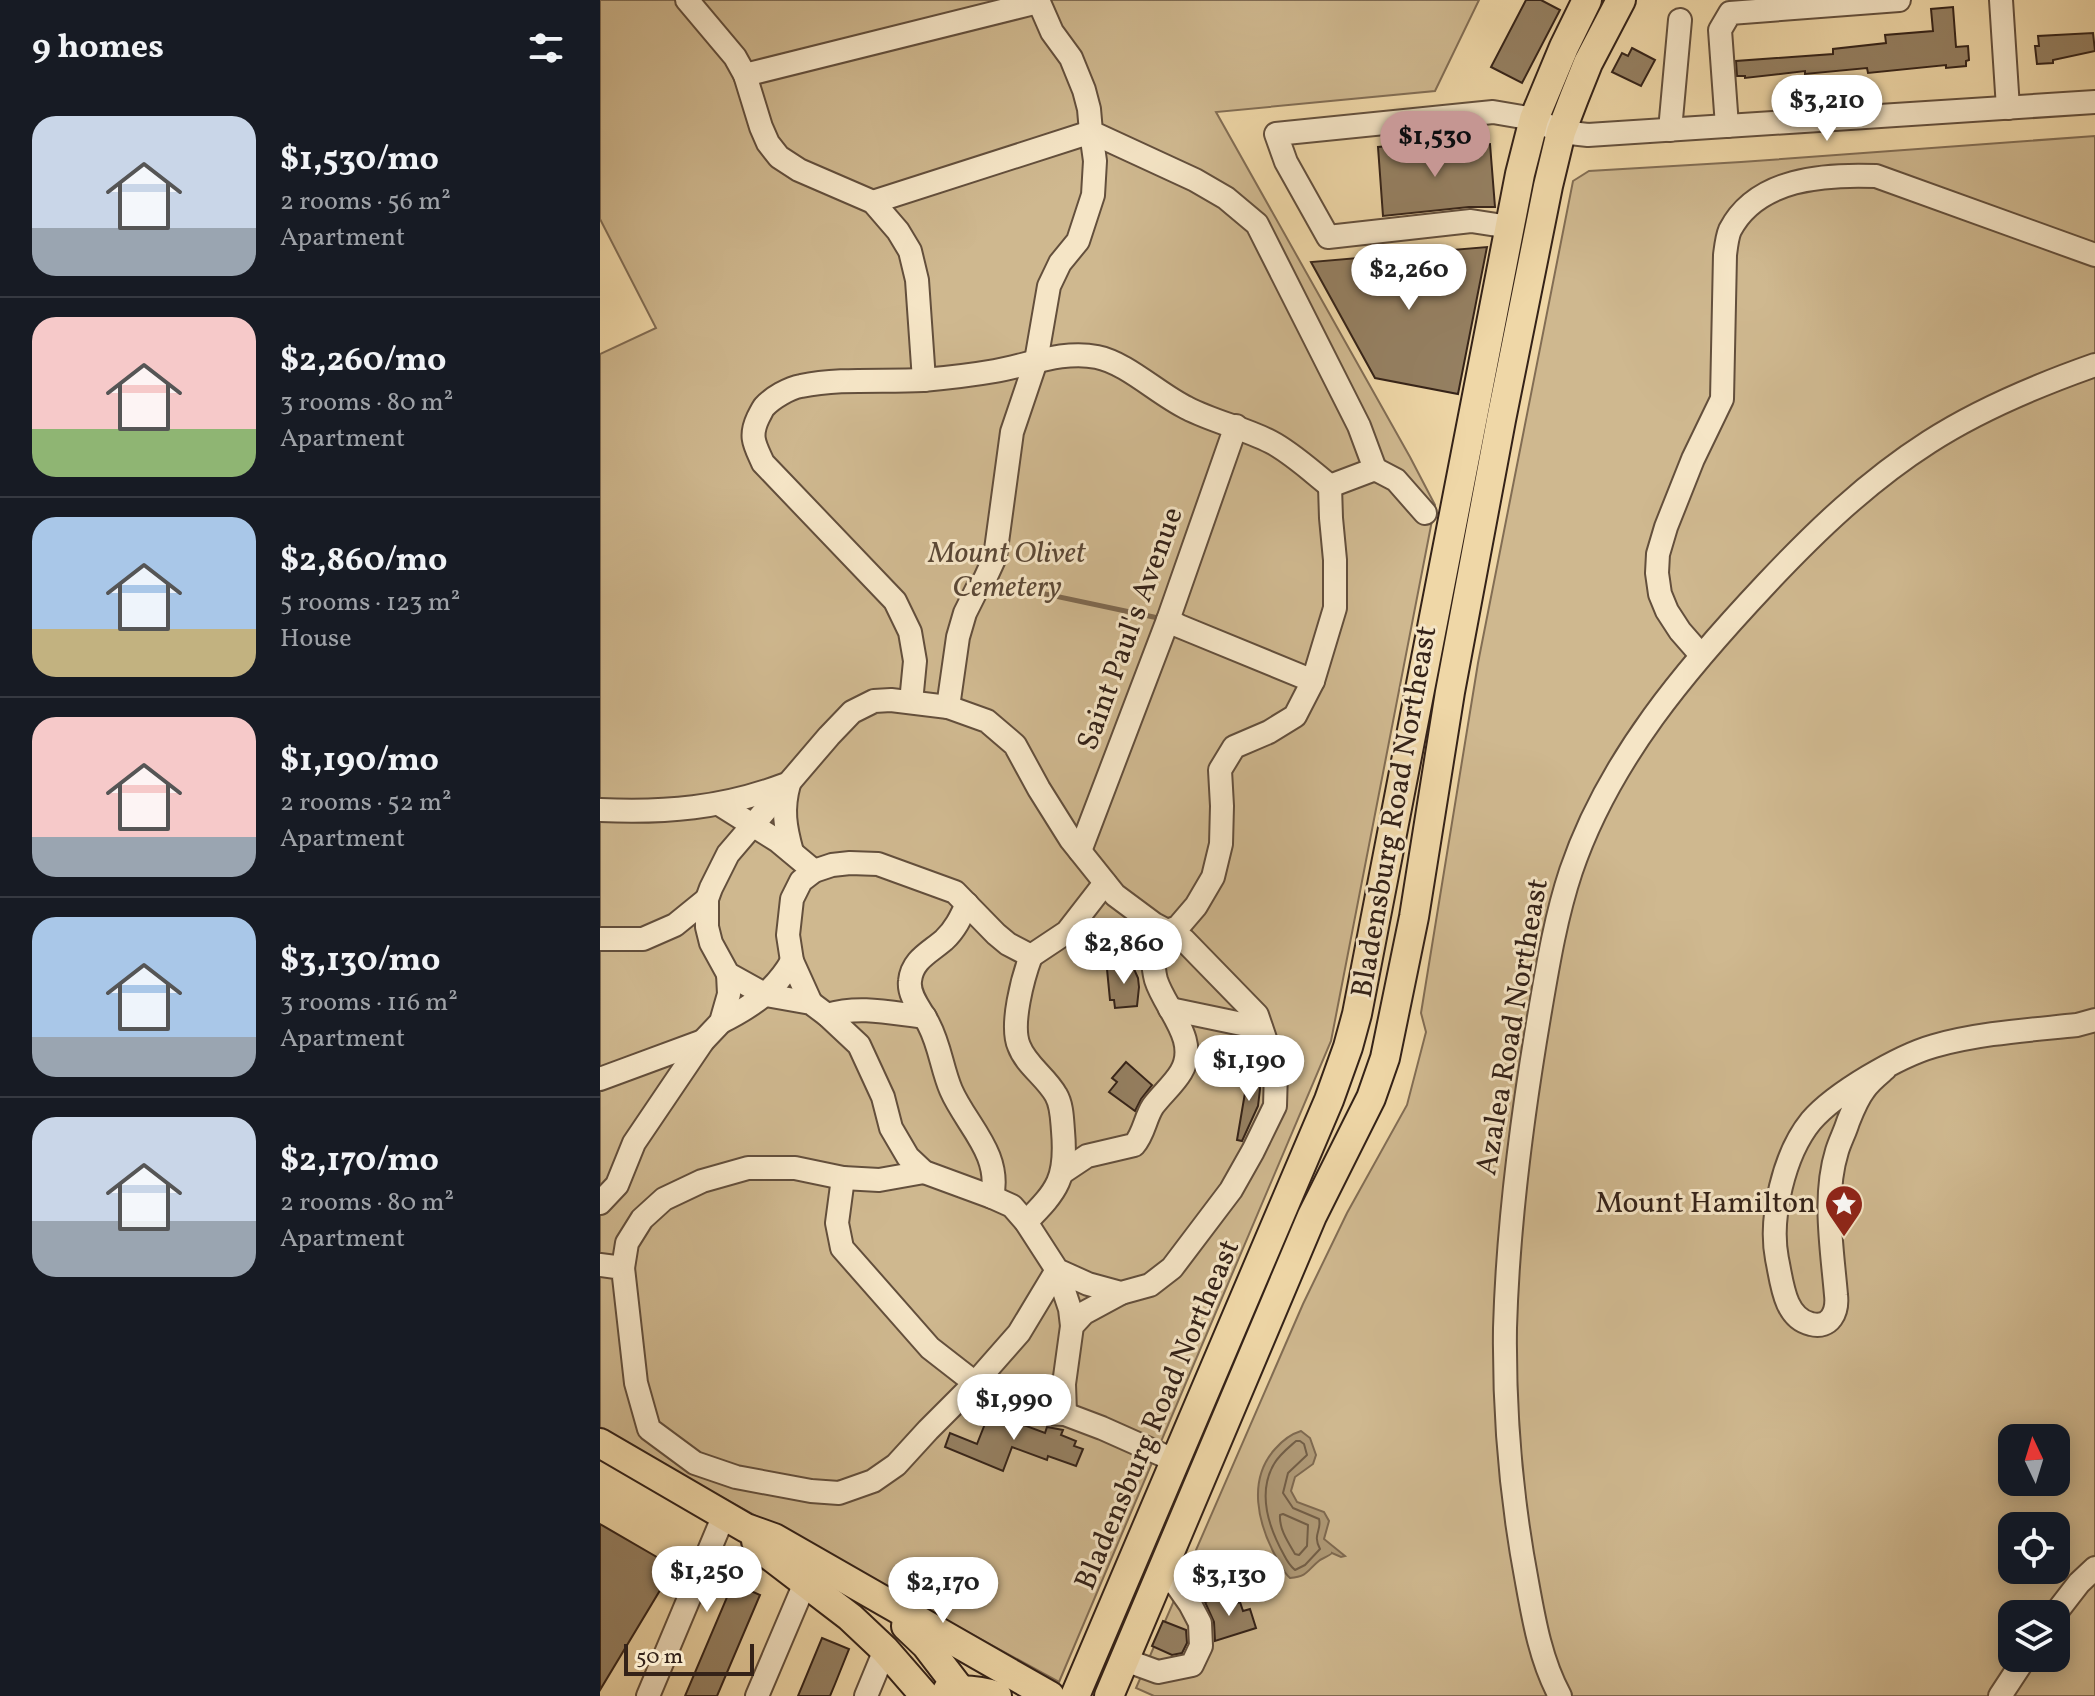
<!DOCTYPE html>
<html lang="en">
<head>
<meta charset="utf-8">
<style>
  body { margin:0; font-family:Vollkorn,serif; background:#20242c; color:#f1f3f6; height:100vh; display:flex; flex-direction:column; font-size:30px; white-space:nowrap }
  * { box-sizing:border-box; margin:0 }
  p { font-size:26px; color:#9ea1a6 }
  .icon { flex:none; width:44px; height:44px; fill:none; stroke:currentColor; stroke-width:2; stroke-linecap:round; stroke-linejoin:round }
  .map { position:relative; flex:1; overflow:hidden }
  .side { display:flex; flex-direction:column; background:#171b24; width:600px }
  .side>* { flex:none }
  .needle { width:52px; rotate:356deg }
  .buttons { position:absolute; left:1398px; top:1424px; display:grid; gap:16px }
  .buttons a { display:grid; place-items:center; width:72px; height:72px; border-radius:16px; background:#171b24; box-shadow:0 4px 20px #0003; font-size:40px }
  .scale { position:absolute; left:24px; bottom:20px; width:130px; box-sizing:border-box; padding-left:8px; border:4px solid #342218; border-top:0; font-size:22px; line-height:28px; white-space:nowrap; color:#342218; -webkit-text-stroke:6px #f5e5c6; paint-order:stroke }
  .price { position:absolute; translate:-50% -68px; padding:0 18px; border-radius:28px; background:#fff; color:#222; font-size:26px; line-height:52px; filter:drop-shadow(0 2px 4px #0008) }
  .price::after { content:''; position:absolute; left:50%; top:48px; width:24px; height:18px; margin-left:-12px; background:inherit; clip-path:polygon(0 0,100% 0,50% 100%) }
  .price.on { background:#c59692; color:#111 }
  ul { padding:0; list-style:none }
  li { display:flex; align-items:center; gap:24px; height:200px; padding:0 32px }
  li+li { border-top:2px solid #363941 }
  li span { display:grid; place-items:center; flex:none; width:224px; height:160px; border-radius:24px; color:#555 }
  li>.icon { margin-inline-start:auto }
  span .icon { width:96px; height:96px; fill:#fffc; stroke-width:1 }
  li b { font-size:34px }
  h2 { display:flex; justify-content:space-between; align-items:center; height:96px; padding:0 32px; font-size:34px }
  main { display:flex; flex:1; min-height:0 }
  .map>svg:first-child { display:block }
  .green { fill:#cfb88f; stroke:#826d54; stroke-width:2; fill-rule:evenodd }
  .water { fill:#af9976; stroke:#7e6950; stroke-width:2 }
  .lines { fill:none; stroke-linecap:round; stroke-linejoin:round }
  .shore { stroke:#725e47; stroke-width:2 }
  .stream { stroke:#7e6950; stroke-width:5 }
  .building { fill:#958062; stroke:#342218; stroke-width:2 }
  .minor-casing { stroke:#634f3c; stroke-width:26 }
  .major-casing { stroke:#342218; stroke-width:32 }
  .minor { stroke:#f5e5c6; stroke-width:22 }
  .major { stroke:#efd7a7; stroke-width:28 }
  .labels { text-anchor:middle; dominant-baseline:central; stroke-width:6; stroke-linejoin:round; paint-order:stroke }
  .park-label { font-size:30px; font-style:italic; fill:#5b4836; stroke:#f5e5c6 }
  .street-label { font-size:30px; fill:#342218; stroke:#f5e5c6 }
  .poi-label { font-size:30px; fill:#342218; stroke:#f5e5c6; text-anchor:end }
</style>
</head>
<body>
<main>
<section class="side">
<h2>9 homes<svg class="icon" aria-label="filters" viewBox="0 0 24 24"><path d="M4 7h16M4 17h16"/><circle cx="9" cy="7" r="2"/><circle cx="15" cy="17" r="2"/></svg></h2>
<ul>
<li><span style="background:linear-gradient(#c9d6e8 70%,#9aa5b1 0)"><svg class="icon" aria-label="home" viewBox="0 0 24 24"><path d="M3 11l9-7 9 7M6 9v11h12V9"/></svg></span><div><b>$1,530/mo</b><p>2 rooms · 56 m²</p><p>Apartment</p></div></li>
<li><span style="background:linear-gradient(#f6c9c9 70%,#8fb573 0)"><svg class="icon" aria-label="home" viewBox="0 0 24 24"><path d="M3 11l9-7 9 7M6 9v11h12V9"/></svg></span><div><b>$2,260/mo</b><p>3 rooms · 80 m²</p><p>Apartment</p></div></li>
<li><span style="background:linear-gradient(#a9c7e8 70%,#c2b280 0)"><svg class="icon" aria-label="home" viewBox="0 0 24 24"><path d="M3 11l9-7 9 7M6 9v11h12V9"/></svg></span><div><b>$2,860/mo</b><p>5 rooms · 123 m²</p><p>House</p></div></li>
<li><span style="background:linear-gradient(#f6c9c9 75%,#9aa5b1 0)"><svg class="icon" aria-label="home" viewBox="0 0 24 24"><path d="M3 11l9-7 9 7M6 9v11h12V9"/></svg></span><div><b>$1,190/mo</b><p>2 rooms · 52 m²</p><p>Apartment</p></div></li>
<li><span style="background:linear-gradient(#a9c7e8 75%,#9aa5b1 0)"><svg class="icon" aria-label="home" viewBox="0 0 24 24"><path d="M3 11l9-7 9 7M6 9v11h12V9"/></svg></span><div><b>$3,130/mo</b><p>3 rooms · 116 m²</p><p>Apartment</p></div></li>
<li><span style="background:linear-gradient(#c9d6e8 65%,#9aa5b1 0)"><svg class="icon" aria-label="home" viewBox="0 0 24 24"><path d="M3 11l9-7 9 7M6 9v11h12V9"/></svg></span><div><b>$2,170/mo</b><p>2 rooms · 80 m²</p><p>Apartment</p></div></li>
</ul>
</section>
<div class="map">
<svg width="1495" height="1696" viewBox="0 0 1495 1696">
  <rect width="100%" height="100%" fill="#efd7a7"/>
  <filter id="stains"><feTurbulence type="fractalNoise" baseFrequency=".0025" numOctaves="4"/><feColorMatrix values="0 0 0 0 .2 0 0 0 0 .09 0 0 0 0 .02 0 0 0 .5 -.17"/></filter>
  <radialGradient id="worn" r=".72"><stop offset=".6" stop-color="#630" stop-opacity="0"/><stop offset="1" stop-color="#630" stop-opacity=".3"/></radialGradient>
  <!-- green -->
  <g class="green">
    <polygon points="0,0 879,0 835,91 616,112 810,457 835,505 731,1041 459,1682 85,1477 0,1427 0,354 56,328 0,219"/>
    <path d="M 1495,136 L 1495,1696 L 554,1696 L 536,1688 L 703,1304 L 747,1213 L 807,1105 L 826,1032 L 821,1013 L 878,663 L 973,181 L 989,171 L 1141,162 ZM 1412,1438 L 1456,1438 L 1456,1482 L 1412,1482 ZM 1412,1526 L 1456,1526 L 1456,1570 L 1412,1570 ZM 1412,1614 L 1456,1614 L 1456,1658 L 1412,1658 Z"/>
  </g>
  <!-- water -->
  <path class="water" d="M 701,1431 L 710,1438 L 716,1455 L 713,1464 L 695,1477 L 691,1491 L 697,1502 L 724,1512 L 729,1521 L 724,1539 L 745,1556 L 741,1557 L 732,1553 C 732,1554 720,1560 720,1560 C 707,1570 709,1576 690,1578 C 683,1572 681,1565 676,1557 C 658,1524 647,1480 675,1449 C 682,1441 691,1434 701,1431 Z"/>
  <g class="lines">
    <!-- shore -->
    <g class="shore">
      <path d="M 696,1441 L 700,1441 L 704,1444 L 707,1455 L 688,1473 L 683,1493 L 693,1508 L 719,1519 C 722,1531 712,1534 720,1549 L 705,1565 L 695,1570 C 689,1565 687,1561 684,1555 C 669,1528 657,1493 674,1464 C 679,1455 688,1448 696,1441 Z"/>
      <path d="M 683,1514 L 708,1525 L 707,1546 L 699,1555 L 695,1554 C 688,1542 679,1529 680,1515 Z"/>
    </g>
    <!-- stream -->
    <polyline class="stream" points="389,582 563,619"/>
  </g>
  <!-- building -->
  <g class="building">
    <polygon points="926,0 941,0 960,10 922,83 891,67"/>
    <polygon points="1353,7 1356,47 1368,46 1369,60 1366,61 1366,66 1346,68 1346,65 1268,73 1267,68 1205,74 1205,71 1145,78 1145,76 1137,76 1136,61 1233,54 1233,49 1286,43 1285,35 1333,31 1331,9"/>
    <polygon points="1493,33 1495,51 1453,60 1453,63 1437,64 1435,46 1439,46 1438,36"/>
    <polygon points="1032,48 1055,60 1041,86 1012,72 1022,53 1028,56"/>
    <polygon points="814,144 815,150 890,144 895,207 869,207 783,216 778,147"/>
    <polygon points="887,247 858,394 775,378 711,262"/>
    <polygon points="530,960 538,978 539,987 537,1006 515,1008 514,1000 510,1000 507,969 523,967"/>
    <polygon points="526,1062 552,1085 541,1099 535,1111 509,1092 517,1082 512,1078"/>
    <polygon points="659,1072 660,1089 658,1106 642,1141 637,1140 646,1087 645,1073"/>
    <polygon points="392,1406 418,1418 416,1421 418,1423 445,1433 447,1427 463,1430 461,1435 476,1441 474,1446 483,1449 476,1466 448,1456 447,1460 412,1447 403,1471 345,1447 350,1433 377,1444"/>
    <polygon points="0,1524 74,1567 0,1690"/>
    <polygon points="133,1583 160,1595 117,1696 85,1696"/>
    <polygon points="625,1595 629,1606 640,1602 643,1611 650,1609 656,1628 615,1641 614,1622 605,1602"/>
    <polygon points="563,1621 586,1630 587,1643 582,1653 572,1655 552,1646"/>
    <polygon points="222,1638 249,1649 235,1684 230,1696 198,1696"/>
  </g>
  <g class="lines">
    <defs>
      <g id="minor">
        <polyline points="87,0 135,57 145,75 161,127 168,143 179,157 199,170 273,202 298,231 310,251 317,280 324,380"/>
        <polyline points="438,0 452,32 471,58 484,90 489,109 491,132 595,180 626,198 657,224 759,426 775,469"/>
        <polyline points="1401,0 1408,108"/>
        <polyline points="145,75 438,2"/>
        <polyline points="1127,126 1120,30 1130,13 1299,0"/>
        <polyline points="1070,130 1080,20"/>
        <polyline points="273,202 491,132 495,161 493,195 478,241 460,263 449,286 436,361 412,432 395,557 384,581 378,587 365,613 358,637 348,707"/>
        <polyline points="910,227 871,221 728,237 686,162 676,134 893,112 934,119 961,132 988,135 1495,102"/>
        <polyline points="730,486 775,469 796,480 825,513"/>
        <polyline points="568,620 579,626 713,681"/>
        <path d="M 1101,655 L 1080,631 L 1067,611 L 1060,594 L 1057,573 L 1058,554 L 1066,527 L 1093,459 L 1122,399 L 1125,255 C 1126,247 1127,237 1130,230 C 1157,178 1225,174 1276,176 L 1495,255"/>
        <path d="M 311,702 L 315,661 L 310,632 L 295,601 L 163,463 C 155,445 149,437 158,418 C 159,416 163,408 164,407 C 172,398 189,388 201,386 C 240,378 283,382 323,380 C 346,378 372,375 395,371 C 429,365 463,350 497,357 C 527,363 558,394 587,408 C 614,422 644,428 671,442 C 692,453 711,471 730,486"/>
        <path d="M 189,784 C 182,809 185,827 192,852"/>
        <polyline points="119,804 178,841 214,871"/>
        <path d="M 0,810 C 65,813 123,808 184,785"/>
        <polyline points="480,851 568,620 636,426"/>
        <path d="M 367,904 C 361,917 355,930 344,940 C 329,953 312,960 310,981 C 308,997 323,1012 329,1025 C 340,1046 342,1069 351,1090 C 366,1125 402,1154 392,1197"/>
        <polyline points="0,939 43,939 75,925 107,899"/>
        <polyline points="431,956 467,932 505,883"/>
        <polyline points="211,1003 192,961 188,935 192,899 201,881 214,871 232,865 250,863 278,864 355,892 396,934 408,944 431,956"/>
        <polyline points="570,1009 661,1028"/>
        <path d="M 227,1015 C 260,1005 291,1013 325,1017"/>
        <path d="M 121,1022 C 151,1007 175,991 192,961"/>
        <path d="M 1285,1069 C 1278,1075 1269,1082 1264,1090 C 1257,1099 1252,1112 1248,1122 C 1245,1132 1240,1141 1237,1151 C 1223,1196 1232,1248 1236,1295 C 1238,1312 1230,1329 1211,1324 C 1184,1318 1182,1282 1177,1259 C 1169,1218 1184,1154 1211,1121 C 1235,1093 1299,1056 1334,1046 C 1380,1033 1430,1030 1477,1025 L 1495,1020"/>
        <polyline points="0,1079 103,1041"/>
        <path d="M 463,1172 L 487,1156 L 534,1145 C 544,1134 545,1118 553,1106 C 562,1094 574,1084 581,1072 C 600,1040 565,1009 556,980 C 552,965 553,950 554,936 L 578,927 L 596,906 L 613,877 L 621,844 L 622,806 L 620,770 L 634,747 L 669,732 L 695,716 L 713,681 L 735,608 L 735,560 L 731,518 L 730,486"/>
        <polyline points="243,1178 237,1223 242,1248 330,1348 375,1383 441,1413 465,1414 502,1428 576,1461"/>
        <polyline points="0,1203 17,1185 34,1143 103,1041 121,1022 129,994 128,974"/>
        <path d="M 426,1222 C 458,1190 467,1178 463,1131 C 462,1119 462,1105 456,1095 C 446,1077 426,1065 419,1046 C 410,1025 423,977 431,956"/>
        <polyline points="0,1265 23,1268 36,1383 49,1429 95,1463 136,1477 211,1491 239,1493 273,1481 296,1465 328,1430 375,1383 419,1333 457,1270 488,1284 521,1293 550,1285 572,1268 631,1190 653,1151 675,1106 676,1071 657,1015 584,940 554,924 515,895 471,840 439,789 415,745 387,721 348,707 291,700 274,701 252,712 229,736 128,854 111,888 107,899 107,927 111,943 128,974 166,995 211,1003 227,1015 259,1045 283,1097 291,1128 308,1157 324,1172 392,1197 412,1206 426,1222 457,1270 470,1309 472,1326"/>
        <polyline points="23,1268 27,1243 42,1219 64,1199 102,1181 148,1168 195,1168 243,1178 279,1180 324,1172"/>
        <polyline points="465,1414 464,1384 472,1326 484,1313 521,1293"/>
        <polyline points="1455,1614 1479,1583 1495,1568"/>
        <polyline points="525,1660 558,1672 592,1665 601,1646 600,1623 590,1604 576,1584 560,1577"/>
        <polyline points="48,1696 124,1515"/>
        <polyline points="157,1696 205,1583"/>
        <polyline points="266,1696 285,1650"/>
        <path d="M 960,1696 C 941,1661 934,1621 927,1582 C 911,1498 904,1413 905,1328 C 908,1221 922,1116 940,1011 C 948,964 956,916 971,871 C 1009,759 1087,668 1167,583 C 1216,531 1268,481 1329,442 C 1377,411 1441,384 1495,365"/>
        <polyline points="1400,1696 1425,1658"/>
      </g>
      <g id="major">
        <polyline points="0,1443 146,1528 174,1538 450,1696"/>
        <polyline points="156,1541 165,1552 250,1617 285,1650 325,1696"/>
        <polyline points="306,1626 326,1645 365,1696"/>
        <path d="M 347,1691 C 365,1689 380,1690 397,1696"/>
        <polyline points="475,1696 729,1100 748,1047 757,1014 920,174 934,119 964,47 987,0"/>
        <polyline points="509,1696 712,1216 771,1098 785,1058 814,917 850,692 901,420 948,186 961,132 974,98 988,63 1021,0"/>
      </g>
    </defs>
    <!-- minor casing -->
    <use href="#minor" class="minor-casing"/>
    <!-- major casing -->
    <use href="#major" class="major-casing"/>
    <!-- minor -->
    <use href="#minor" class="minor"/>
    <!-- major -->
    <use href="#major" class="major"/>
  </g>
  <!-- icons -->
  <defs>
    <symbol id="sight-pin" viewBox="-11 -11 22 30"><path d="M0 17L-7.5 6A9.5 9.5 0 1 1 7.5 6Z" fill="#8f2418" stroke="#f5e5c6"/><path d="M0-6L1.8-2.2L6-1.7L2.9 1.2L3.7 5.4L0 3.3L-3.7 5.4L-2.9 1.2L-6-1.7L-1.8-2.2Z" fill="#fff"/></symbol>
  </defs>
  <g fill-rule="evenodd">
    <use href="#sight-pin" x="1222" y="1182" width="44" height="60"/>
  </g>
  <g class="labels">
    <!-- park labels -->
    <g class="park-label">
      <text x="407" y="554">Mount Olivet<tspan x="407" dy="34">Cemetery</tspan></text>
    </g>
    <!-- street labels -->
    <g class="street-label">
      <text transform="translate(531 629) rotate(-70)">Saint Paul's Avenue</text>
      <text transform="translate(795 812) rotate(-80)">Bladensburg Road Northeast</text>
      <text transform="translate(913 1027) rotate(-80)">Azalea Road Northeast</text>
      <text transform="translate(558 1415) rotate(-67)">Bladensburg Road Northeast</text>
    </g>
    <!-- poi labels -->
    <g class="poi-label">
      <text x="1216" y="1204">Mount Hamilton</text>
    </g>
  </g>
  <rect width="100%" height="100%" filter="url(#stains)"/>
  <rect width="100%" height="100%" fill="url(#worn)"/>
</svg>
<div class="buttons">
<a><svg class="needle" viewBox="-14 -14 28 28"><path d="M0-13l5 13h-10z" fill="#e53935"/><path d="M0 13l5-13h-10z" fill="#9ea1a6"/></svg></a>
<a><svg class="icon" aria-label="locate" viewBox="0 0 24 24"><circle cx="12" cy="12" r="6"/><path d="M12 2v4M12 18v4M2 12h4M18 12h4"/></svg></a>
<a><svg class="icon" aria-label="layers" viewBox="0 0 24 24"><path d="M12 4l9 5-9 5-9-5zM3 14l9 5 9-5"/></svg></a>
</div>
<div class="scale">50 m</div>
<b class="price" style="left:1227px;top:143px">$3,210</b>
<b class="price on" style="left:835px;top:179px">$1,530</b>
<b class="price" style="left:809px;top:312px">$2,260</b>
<b class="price" style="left:524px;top:986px">$2,860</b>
<b class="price" style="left:649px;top:1103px">$1,190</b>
<b class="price" style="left:414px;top:1442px">$1,990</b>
<b class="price" style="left:107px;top:1614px">$1,250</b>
<b class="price" style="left:629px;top:1618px">$3,130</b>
<b class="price" style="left:343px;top:1625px">$2,170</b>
</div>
</main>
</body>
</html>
